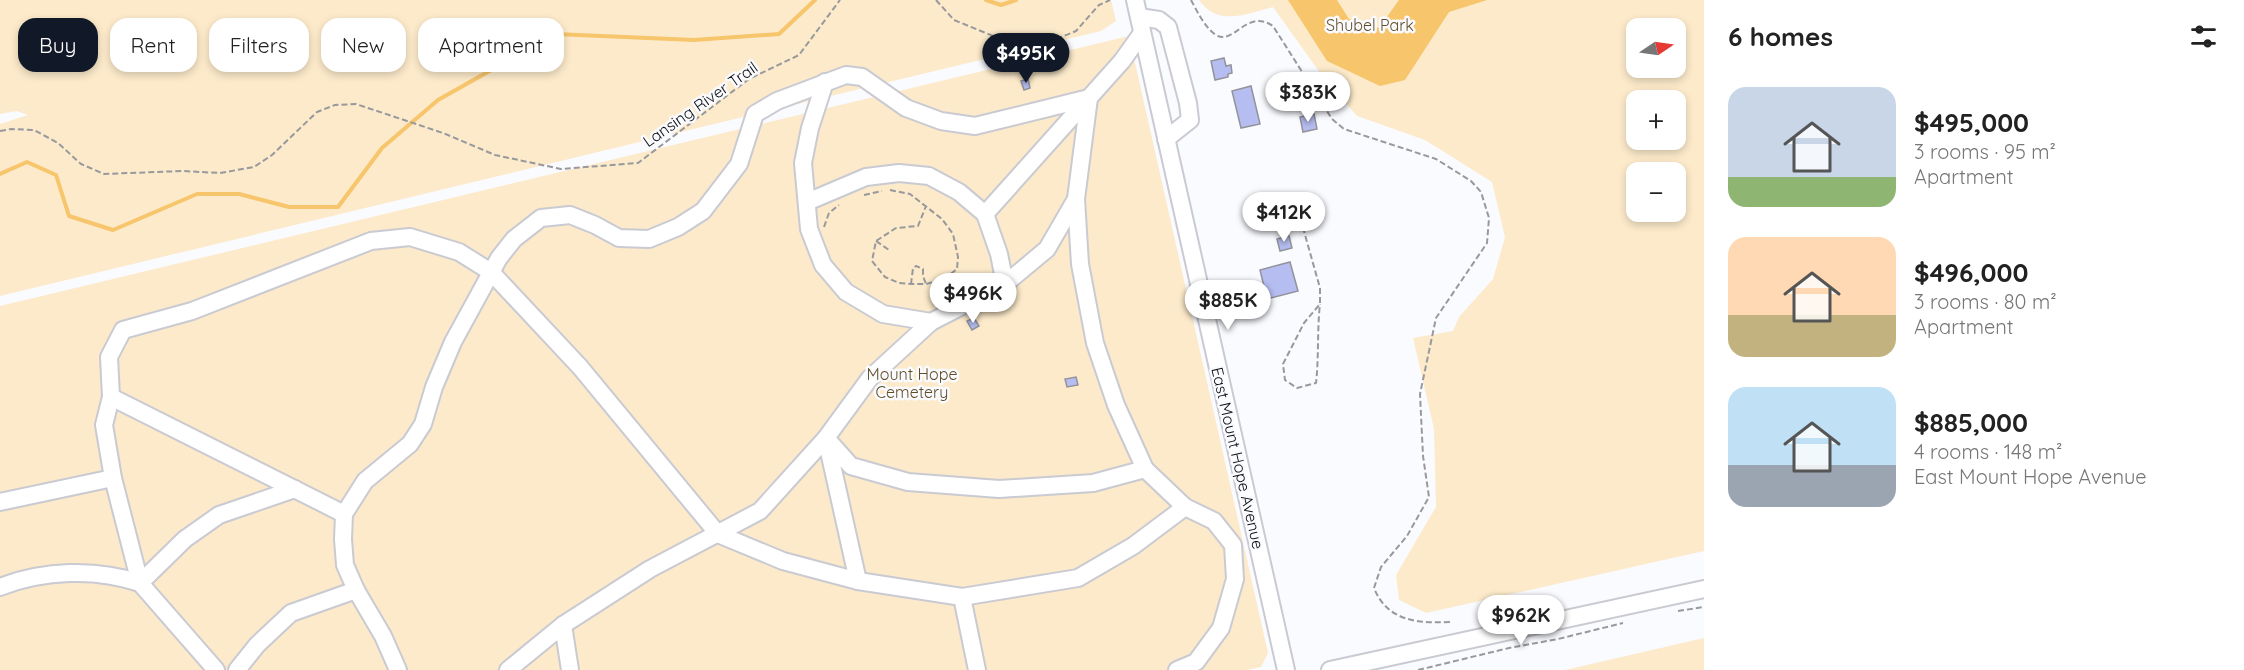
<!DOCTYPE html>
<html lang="en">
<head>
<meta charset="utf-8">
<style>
  body { margin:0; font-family:Quicksand,sans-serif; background:#f2f2f2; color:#222; height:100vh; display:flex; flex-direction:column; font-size:22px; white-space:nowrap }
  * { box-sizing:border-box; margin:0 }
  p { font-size:20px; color:#767676 }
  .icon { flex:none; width:33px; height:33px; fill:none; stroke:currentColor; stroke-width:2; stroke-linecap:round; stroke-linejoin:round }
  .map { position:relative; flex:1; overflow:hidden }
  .side { display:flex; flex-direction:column; background:#fff; width:540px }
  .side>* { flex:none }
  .hud { position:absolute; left:18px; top:18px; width:570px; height:54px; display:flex; gap:12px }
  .needle { width:39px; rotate:77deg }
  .fabs { position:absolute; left:1626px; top:18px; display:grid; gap:12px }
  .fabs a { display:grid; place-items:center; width:60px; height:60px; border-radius:12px; background:#fff; box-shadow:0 3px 9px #0003; font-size:30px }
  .price { position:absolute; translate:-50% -51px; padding:0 14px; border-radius:21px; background:#fff; color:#222; font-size:20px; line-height:39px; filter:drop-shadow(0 2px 3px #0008) }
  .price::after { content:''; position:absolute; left:50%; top:36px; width:18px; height:14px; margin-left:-9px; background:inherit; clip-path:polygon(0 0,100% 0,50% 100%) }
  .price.current { background:#111827; color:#fff }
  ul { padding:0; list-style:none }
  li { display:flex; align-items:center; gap:18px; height:150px; padding:0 24px }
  li span { display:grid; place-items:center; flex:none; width:168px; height:120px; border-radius:18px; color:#555 }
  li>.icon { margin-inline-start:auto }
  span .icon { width:72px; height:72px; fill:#fffc; stroke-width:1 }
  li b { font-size:26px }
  h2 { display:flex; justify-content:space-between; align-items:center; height:72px; padding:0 24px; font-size:26px }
  .pill { padding:0 21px; border-radius:18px; background:#fff; box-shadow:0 3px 9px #0003; font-size:21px; line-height:54px }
  .pill.current { background:#111827; color:#fff }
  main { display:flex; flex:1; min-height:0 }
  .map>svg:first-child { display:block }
  .green { fill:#fceaca; fill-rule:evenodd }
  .water { fill:#f7c56b }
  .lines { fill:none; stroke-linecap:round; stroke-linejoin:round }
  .stream { stroke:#f7c56b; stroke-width:4 }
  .building { fill:#b6bef1; stroke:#92939b; stroke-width:1.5 }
  .minor-casing { stroke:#c9cad2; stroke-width:20 }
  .path { stroke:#98999d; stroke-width:2; stroke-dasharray:6 3; stroke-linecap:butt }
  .minor { stroke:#fff; stroke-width:16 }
  .labels { text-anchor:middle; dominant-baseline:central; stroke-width:5; stroke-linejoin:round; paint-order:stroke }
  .park-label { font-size:16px; fill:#624d27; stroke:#fafbff }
  .street-label { font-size:16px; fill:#0e0f12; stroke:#fafbff }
</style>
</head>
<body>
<main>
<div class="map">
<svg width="1704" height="670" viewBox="0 0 1704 670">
  <rect width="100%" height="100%" fill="#fafbff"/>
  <!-- green -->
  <g class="green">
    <polygon points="0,0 1111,0 1116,21 1101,31 0,296 0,124 28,115 17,111 0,114"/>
    <path d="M 1199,0 L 1704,0 L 1704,551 L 1426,613 L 1399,600 L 1396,575 L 1436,507 L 1434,429 L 1413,338 L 1453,331 L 1459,317 L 1493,279 L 1505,237 L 1492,182 L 1425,140 L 1357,116 L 1323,77 L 1273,7 C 1246,14 1218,27 1199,0 ZM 1636,28 L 1676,28 L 1676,68 L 1636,68 ZM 1636,100 L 1676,100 L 1676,140 L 1636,140 ZM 1636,172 L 1676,172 L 1676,212 L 1636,212 Z"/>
    <polygon points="1129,36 1268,653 1261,667 1247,670 0,670 0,306"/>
    <polygon points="1704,638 1704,670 1565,670"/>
  </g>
  <!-- water -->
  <polygon class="water" points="1288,0 1337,0 1349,19 1379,28 1399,0 1487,0 1449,12 1405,80 1380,86 1327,61"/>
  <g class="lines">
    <!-- stream -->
    <g class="stream">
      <polyline points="986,0 1001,5 1016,0"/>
      <polyline points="0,174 27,162 56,175 69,216 113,230 197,194 239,194 289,207 338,207 382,148 438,100 555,34 694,40 779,34 815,0"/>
    </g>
  </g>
  <!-- building -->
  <g class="building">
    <polygon points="1224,58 1226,66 1231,65 1232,73 1228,74 1228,77 1215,80 1211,61"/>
    <polygon points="1028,79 1030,88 1024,90 1021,81"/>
    <polygon points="1251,86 1260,124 1241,128 1232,91"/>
    <polygon points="1314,114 1317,129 1303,132 1300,117"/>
    <polygon points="1289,236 1292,248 1280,251 1277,239"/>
    <polygon points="1290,262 1298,291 1267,299 1260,270"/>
    <polygon points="974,318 979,326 972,330 967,321"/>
    <polygon points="1076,377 1078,385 1067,387 1065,379"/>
  </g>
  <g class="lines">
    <defs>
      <g id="minor">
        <polyline points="1135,0 1286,670"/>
        <polyline points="1139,17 1159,20 1168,27 1188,103 1190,120 1166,139"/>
        <polyline points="825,82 810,128 803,163 809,229 823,265 846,292 883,314 931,322"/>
        <polyline points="1089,98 1076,199 1080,264 1095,343 1116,405 1145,469 1185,507 1214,521 1233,545 1235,579 1221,628 1196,662 1177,670"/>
        <polyline points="807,202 866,177 899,173 929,176 959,192 985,214 999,254 1005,284"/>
        <polyline points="985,214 1122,61 1142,33"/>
        <polyline points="111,397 344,514"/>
        <polyline points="0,502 113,478"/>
        <polyline points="858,581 826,438 851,466 908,482 999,489 1093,483 1145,469"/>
        <path d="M 0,587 C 43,570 96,568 140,583 L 185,539 L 219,515 L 295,489"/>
        <polyline points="962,597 977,670"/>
        <polyline points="563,625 570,670"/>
        <polyline points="216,670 140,583 113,478 104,425 111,397 109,357 123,330 192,311 371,241 410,237 459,252 491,272 580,367 718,534 783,561 858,581 962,597 1078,578 1133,546 1185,507"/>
        <polyline points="237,670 257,645 291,613 356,590"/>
        <polyline points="398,670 383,636 356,590 345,565 343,539 344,514 365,481 410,444 423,424 434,387 453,342 499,258 514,239 541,218 570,215 595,225 619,238 649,239 678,227 703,211 739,164 755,114 777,101 846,75 862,77 906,108 941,121 975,126 1089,98"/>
        <polyline points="508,670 563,625 650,569 760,511 826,438 870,378 931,322 1005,284 1047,249 1076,199"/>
        <polyline points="1330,670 1704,589"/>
      </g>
    </defs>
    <!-- minor casing -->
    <use href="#minor" class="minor-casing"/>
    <!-- path -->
    <g class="path">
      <polyline points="936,0 954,20 998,38 1040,46 1076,31 1099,5 1110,0"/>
      <path d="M 1191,0 C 1197,11 1205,28 1216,35 C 1234,46 1246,8 1273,26 L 1332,119 L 1344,129 L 1436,159 L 1471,181 L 1481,192 L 1489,218 L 1487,243 L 1436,318 L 1420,394 L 1423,456 L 1429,497 L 1407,536 L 1381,567 L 1374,588 C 1388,623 1420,623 1452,622"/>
      <polyline points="0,131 11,129 34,130 58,143 81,164 104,174 182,171 220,173 254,167 272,155 317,112 335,105 356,104 443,133 495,155 561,169 638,163 749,79 799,55 840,0"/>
      <polyline points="890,190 910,194 942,219 953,234 958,257 957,269 944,279 926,284 911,284 899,283 885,277 872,261 876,241 896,228 918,226 926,206"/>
      <polyline points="864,195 882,191"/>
      <path d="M 1298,210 L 1320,288 L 1320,304 L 1304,323 L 1283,364 L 1285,380 L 1297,388 L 1316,383 C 1319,357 1317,330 1320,304"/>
      <polyline points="824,227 829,213 839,205"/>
      <polyline points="876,241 889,250"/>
      <polyline points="911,284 913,268 916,266 923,269 923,276 926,284"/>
      <polyline points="1678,611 1704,607"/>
      <polyline points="1418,670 1509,648 1558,639 1623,623"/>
    </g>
    <!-- minor -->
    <use href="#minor" class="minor"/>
  </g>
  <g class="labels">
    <!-- park labels -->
    <g class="park-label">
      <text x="1370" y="25">Shubel Park</text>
      <text x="912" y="374">Mount Hope<tspan x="912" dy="18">Cemetery</tspan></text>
    </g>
    <!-- street labels -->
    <g class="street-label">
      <text transform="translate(700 104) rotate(-35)">Lansing River Trail</text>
      <text transform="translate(1238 458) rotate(77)">East Mount Hope Avenue</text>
    </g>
  </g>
</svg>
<div class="fabs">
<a><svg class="needle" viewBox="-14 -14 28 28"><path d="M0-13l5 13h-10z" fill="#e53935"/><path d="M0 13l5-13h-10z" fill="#767676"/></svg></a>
<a>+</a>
<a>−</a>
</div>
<b class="price current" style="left:1026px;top:84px">$495K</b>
<b class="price" style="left:1308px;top:123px">$383K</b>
<b class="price" style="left:1284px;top:243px">$412K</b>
<b class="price" style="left:973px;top:324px">$496K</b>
<b class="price" style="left:1228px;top:331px">$885K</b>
<b class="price" style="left:1521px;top:646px">$962K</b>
<div class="hud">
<a class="pill current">Buy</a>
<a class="pill">Rent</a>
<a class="pill">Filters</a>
<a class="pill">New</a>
<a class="pill">Apartment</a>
</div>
</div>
<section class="side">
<h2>6 homes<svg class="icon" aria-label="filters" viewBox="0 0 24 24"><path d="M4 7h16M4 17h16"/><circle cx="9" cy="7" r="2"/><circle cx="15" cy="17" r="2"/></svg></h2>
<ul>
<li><span style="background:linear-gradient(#c9d6e8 75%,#8fb573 0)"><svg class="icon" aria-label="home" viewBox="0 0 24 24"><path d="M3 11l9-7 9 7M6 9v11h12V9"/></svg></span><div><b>$495,000</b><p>3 rooms · 95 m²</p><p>Apartment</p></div></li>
<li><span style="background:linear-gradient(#ffd9b3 65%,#c2b280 0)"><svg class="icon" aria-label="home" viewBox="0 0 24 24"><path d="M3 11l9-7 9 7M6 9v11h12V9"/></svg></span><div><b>$496,000</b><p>3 rooms · 80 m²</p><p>Apartment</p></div></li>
<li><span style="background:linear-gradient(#bfe0f5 65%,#9aa5b1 0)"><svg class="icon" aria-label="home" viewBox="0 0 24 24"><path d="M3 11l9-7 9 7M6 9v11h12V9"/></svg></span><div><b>$885,000</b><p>4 rooms · 148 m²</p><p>East Mount Hope Avenue</p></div></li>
</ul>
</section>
</main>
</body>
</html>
